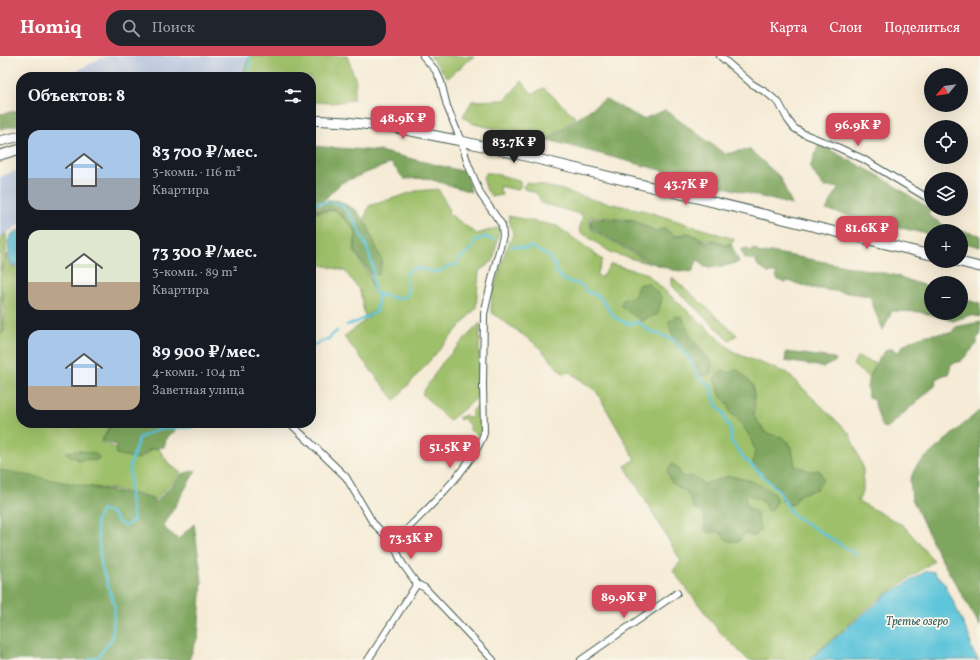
<!DOCTYPE html>
<html lang="ru">
<head>
<meta charset="utf-8">
<style>
  body { margin:0; font-family:Vollkorn,serif; background:#20242c; color:#f1f3f6; height:100vh; display:flex; flex-direction:column; font-size:15px; white-space:nowrap }
  * { box-sizing:border-box; margin:0 }
  p { font-size:13px; color:#9ea1a6 }
  .icon { flex:none; width:22px; height:22px; fill:none; stroke:currentColor; stroke-width:2; stroke-linecap:round; stroke-linejoin:round }
  .map { position:relative; flex:1; overflow:hidden }
  .panel { position:absolute; left:16px; top:16px; width:300px; height:356px; display:flex; flex-direction:column; background:#171b24; border-radius:16px; box-shadow:0 4px 16px #0002 }
  .panel>* { flex:none }
  .needle { width:26px; rotate:241deg }
  .buttons { position:absolute; left:924px; top:12px; display:grid; gap:8px }
  .buttons a { display:grid; place-items:center; width:44px; height:44px; border-radius:50%; background:#171b24; box-shadow:0 4px 16px #0002; font-size:20px }
  .price { position:absolute; translate:-50% -34px; padding:0 9px; border-radius:8px; background:#d1495b; color:#fff; font-size:13px; line-height:26px; filter:drop-shadow(0 1px 2px #0008) }
  .price::after { content:''; position:absolute; left:50%; top:24px; width:12px; height:9px; margin-left:-6px; background:inherit; clip-path:polygon(0 0,100% 0,50% 100%) }
  .price.active { background:#222; color:#fff }
  ul { padding:0; list-style:none }
  li { display:flex; align-items:center; gap:12px; height:100px; padding:0 12px }
  li span { display:grid; place-items:center; flex:none; width:112px; height:80px; border-radius:12px; color:#555 }
  li>.icon { margin-inline-start:auto }
  span .icon { width:48px; height:48px; fill:#fffc; stroke-width:1 }
  li b { font-size:17px }
  h2 { display:flex; justify-content:space-between; align-items:center; height:48px; padding:0 12px; font-size:17px }
  header { display:flex; align-items:center; gap:24px; box-sizing:border-box; height:56px; padding:0 20px; background:#d1495b; color:#fff }
  header strong { font-size:19px }
  nav { display:flex; gap:22px; margin-inline-start:auto; font-size:14px }
  .search { width:280px; height:36px; background:#20242c; display:flex; align-items:center; gap:10px; box-sizing:border-box; padding:0 14px; border-radius:16px; color:#9ea1a6; font-size:15px }
  .map>svg:first-child { display:block }
  .industrial { fill:#b7c5de }
  .green { fill:#9fc06a; stroke:#5f7e4f }
  .forest { fill:#7fa65e; stroke:#4f7249 }
  .water { fill:#5ec5da; stroke:#3e8187 }
  .lines { fill:none; stroke-linecap:round; stroke-linejoin:round }
  .stream { stroke:#5ec5da; stroke-width:2.5 }
  .street-casing { stroke:#3f574c; stroke-width:8 }
  .secondary-casing { stroke:#3f574c; stroke-width:11 }
  .street { stroke:#fff; stroke-width:6 }
  .secondary { stroke:#fff; stroke-width:9 }
  .labels { text-anchor:middle; dominant-baseline:central; stroke-width:3.5; stroke-linejoin:round; paint-order:stroke }
  .water-label { font-size:12px; font-style:italic; fill:#2f5f5e; stroke:#fbf7ec }
</style>
</head>
<body>
<header>
<strong>Homiq</strong>
<div class="search"><svg class="icon" aria-label="search" viewBox="0 0 24 24"><circle cx="10" cy="10" r="6"/><path d="M15 15l6 6"/></svg>Поиск</div>
<nav><a>Карта</a><a>Слои</a><a>Поделиться</a></nav>
</header>
<div class="map">
<svg width="980" height="604" viewBox="0 0 980 604">
  <rect width="100%" height="100%" fill="#fbf7ec"/>
  <filter id="ink" filterUnits="userSpaceOnUse"><feTurbulence type="fractalNoise" baseFrequency=".025" numOctaves="2"/><feDisplacementMap in="SourceGraphic" scale="8" xChannelSelector="R" yChannelSelector="G"/><feConvolveMatrix kernelMatrix="1 2 1 2 8 2 1 2 1" color-interpolation-filters="sRGB"/></filter>
  <filter id="wash" filterUnits="userSpaceOnUse"><feTurbulence type="fractalNoise" baseFrequency=".012" numOctaves="4" result="noise"/><feDisplacementMap in="SourceGraphic" scale="16" xChannelSelector="R" yChannelSelector="G"/><feGaussianBlur stdDeviation="0.9" result="paint"/><feColorMatrix in="noise" values="0 0 0 0 0 0 0 0 0 0 0 0 0 0 0 0 0 1.4 0 .05"/><feComposite in="paint" operator="in"/></filter>
  <g filter="url(#wash)">
    <rect width="100%" height="100%" fill="#f5ebd6"/>
    <!-- industrial -->
    <g class="industrial">
      <polygon points="106,0 248,0 244,21 73,21 72,20 82,12"/>
      <polygon points="14,115 21,115 21,167 0,182 0,121"/>
    </g>
    <!-- green -->
    <g class="green">
      <polygon points="249,0 347,0 356,25 353,44 332,47 311,46 311,21 242,21"/>
      <polygon points="430,0 474,0 448,22"/>
      <polygon points="522,25 532,38 544,32 576,62 546,84 474,68 463,60 472,45 505,44"/>
      <polygon points="486,117 491,117 519,124 521,130 517,134 499,130 502,139 492,141 486,133 483,121"/>
      <path d="M 527,126 L 559,133 L 594,144 L 646,155 L 734,183 L 732,187 L 725,189 L 715,183 L 708,185 L 688,177 L 675,180 L 664,172 L 655,175 L 635,164 L 589,160 L 591,173 L 651,208 L 612,197 L 579,175 L 583,159 L 541,147 C 539,136 534,136 524,133 L 523,131 Z"/>
      <polygon points="438,133 449,153 448,157 477,178 500,171 493,205 479,215 476,252 395,344 344,281 373,258 373,255 365,261 360,235 345,215 318,208 311,201 311,197 315,189 311,184 311,156 314,157 335,154 356,175 354,195 369,219 372,232 371,220 358,181 369,150 416,135"/>
      <polygon points="508,160 557,170 603,204 597,218 601,222 611,208 645,217 735,297 787,317 849,377 863,411 863,435 858,445 904,470 934,505 875,546 808,604 748,604 719,575 673,515 681,505 625,410 635,403 596,335 569,316 563,318 537,289 491,256 492,239 504,199 513,178"/>
      <polygon points="6,178 6,200 0,215 0,182"/>
      <polygon points="8,198 8,205 14,213 21,207 21,367 111,367 101,386 114,391 115,394 144,400 151,393 159,393 169,408 181,417 155,444 147,440 117,434 0,419 0,277 4,276 3,238 1,251 3,276 0,276 0,237 3,235 0,236 0,218"/>
      <polygon points="672,221 737,279 729,284 672,230"/>
      <polygon points="480,267 478,341 449,365 422,338 442,307"/>
      <polygon points="857,301 880,309 874,326 853,309"/>
      <polygon points="479,347 481,373 479,381 469,373 471,371 463,362 461,364 458,362 465,359 470,362 473,360 471,356"/>
    </g>
    <!-- forest -->
    <g class="forest">
      <polygon points="605,43 643,63 665,54 725,98 749,93 780,121 792,149 548,84"/>
      <polygon points="21,54 21,68 0,73 0,58"/>
      <polygon points="819,88 883,122 931,154 928,159 948,172 980,179 980,191 961,186 961,175 931,175 931,179 826,154 839,131 824,131 810,112"/>
      <polygon points="311,90 379,95 466,116 471,136 426,122 404,123 391,107 341,127 311,157"/>
      <polygon points="327,144 339,145 357,155 367,169 382,205 379,219 369,216 355,195 356,174 335,153 314,156"/>
      <polygon points="591,162 634,165 655,176 665,173 675,181 688,177 708,187 714,184 725,190 731,188 739,206 721,211 704,211 698,203 692,216 673,214 652,207 592,172"/>
      <polygon points="746,192 750,195 755,193 761,198 771,196 894,219 931,232 931,257 961,257 961,242 980,248 980,261 970,259 953,265 921,256 892,255 883,274 876,258 870,240 812,232 788,225 784,227 777,223 776,217 768,217 758,210 755,203 745,203 741,194"/>
      <polygon points="648,227 662,242 658,258 641,265 620,249 624,243 635,240 638,229"/>
      <polygon points="675,260 682,261 691,281 712,307 710,318 702,320 693,305 676,289 668,266"/>
      <path d="M 980,266 L 980,280 L 977,281 L 977,288 L 961,305 L 951,308 L 949,318 L 941,320 L 935,325 L 936,329 L 887,372 L 882,371 L 873,343 L 868,341 L 867,331 L 871,318 L 878,303 L 887,293 L 893,293 L 898,297 C 900,294 901,291 904,289 C 917,279 935,277 951,277 L 956,271 Z"/>
      <polygon points="786,296 834,302 836,305 824,311 785,305"/>
      <polygon points="737,313 753,329 755,351 753,359 766,377 785,382 792,393 795,410 811,415 819,414 824,423 817,433 799,439 794,448 789,449 782,445 779,432 755,414 753,406 755,394 749,379 737,362 730,357 729,349 721,341 714,322 722,314 730,317"/>
      <polygon points="980,354 980,570 936,494 912,443 910,424 917,409"/>
      <polygon points="112,367 176,367 175,375 167,381 164,391 150,393 138,403 116,398 116,389 102,385"/>
      <path d="M 67,395 C 72,396 73,395 77,395 C 83,394 89,398 95,397 L 99,402 L 95,405 L 89,403 L 80,405 L 74,401 L 68,399 L 66,397 Z"/>
      <polygon points="672,408 678,412 682,421 693,420 704,428 729,420 752,425 773,436 777,446 771,455 767,454 763,446 749,439 745,442 748,451 757,457 760,475 753,481 745,477 739,485 728,485 718,475 711,477 705,474 704,458 694,452 687,436 672,427 667,416"/>
      <polygon points="0,414 89,431 147,441 156,446 182,418 196,414 163,471 178,483 194,468 202,525 198,580 189,604 0,604"/>
    </g>
    <!-- water -->
    <g class="water">
      <polygon points="21,173 21,206 14,211 10,205 8,186 10,180"/>
      <polygon points="929,515 934,516 945,528 969,580 972,594 979,604 809,604 885,540 925,516"/>
    </g>
    <g class="lines">
      <!-- stream -->
      <g class="stream">
        <polyline points="248,21 250,9 249,0"/>
        <polyline points="311,147 329,146 341,148 355,166 366,189 373,210 373,228 375,237 394,242 404,242 408,237 406,217 415,212 439,216 448,210 456,209 459,203 473,191 475,184 486,181 493,184"/>
        <polyline points="511,190 521,191 526,193 530,190 550,201 551,206 556,209 556,216 564,224 581,229 587,236 599,240 615,262 629,268 638,266 650,275 674,284 692,307 696,319 710,330 717,350 724,357 725,364 730,372 731,385 745,403 778,434 792,458 857,499"/>
        <polyline points="347,269 357,266 376,256 379,238"/>
        <polyline points="311,290 328,283 337,275"/>
        <polyline points="89,604 98,601 112,583 115,551 102,512 96,465 102,454 112,457 118,466 125,470 134,464 130,441 130,409 139,382 158,373 193,371 198,367"/>
      </g>
    </g>
  </g>
  <g filter="url(#ink)">
    <g class="lines">
      <defs>
        <g id="street">
          <polyline points="720,0 752,28 767,37 774,43 779,47 788,64 794,72 802,77 837,91 863,103 931,144"/>
          <polyline points="946,153 947,154"/>
          <polyline points="290,367 346,421 373,467 393,487 402,507 417,528"/>
          <path d="M 393,487 C 421,459 451,432 473,399 C 477,392 482,385 484,377 L 483,329 L 484,258 L 495,210 L 503,180 L 502,169 L 481,139 L 468,108 L 461,85 L 447,50 L 441,26 L 436,15 L 423,0"/>
          <polyline points="368,604 417,528 425,532 493,604"/>
          <polyline points="581,604 677,537"/>
        </g>
        <g id="secondary">
          <polyline points="311,64 346,66 396,72 461,85 529,101 931,199"/>
          <polyline points="0,85 21,80"/>
          <polyline points="0,99 21,93"/>
          <polyline points="956,205 980,211"/>
        </g>
      </defs>
      <!-- street casing -->
      <use href="#street" class="street-casing"/>
      <!-- secondary casing -->
      <use href="#secondary" class="secondary-casing"/>
      <!-- street -->
      <use href="#street" class="street"/>
      <!-- secondary -->
      <use href="#secondary" class="secondary"/>
    </g>
  </g>
  <g class="labels">
    <!-- water labels -->
    <g class="water-label">
      <text x="917" y="566">Третье озеро</text>
    </g>
  </g>
</svg>
<div class="buttons">
<a><svg class="needle" viewBox="-14 -14 28 28"><path d="M0-13l5 13h-10z" fill="#e53935"/><path d="M0 13l5-13h-10z" fill="#9ea1a6"/></svg></a>
<a><svg class="icon" aria-label="locate" viewBox="0 0 24 24"><circle cx="12" cy="12" r="6"/><path d="M12 2v4M12 18v4M2 12h4M18 12h4"/></svg></a>
<a><svg class="icon" aria-label="layers" viewBox="0 0 24 24"><path d="M12 4l9 5-9 5-9-5zM3 14l9 5 9-5"/></svg></a>
<a>+</a>
<a>−</a>
</div>
<b class="price" style="left:403px;top:84px">48.9K ₽</b>
<b class="price" style="left:858px;top:91px">96.9K ₽</b>
<b class="price active" style="left:514px;top:108px">83.7K ₽</b>
<b class="price" style="left:686px;top:150px">43.7K ₽</b>
<b class="price" style="left:867px;top:194px">81.6K ₽</b>
<b class="price" style="left:450px;top:413px">51.5K ₽</b>
<b class="price" style="left:411px;top:504px">73.3K ₽</b>
<b class="price" style="left:624px;top:563px">89.9K ₽</b>
<section class="panel">
<h2>Объектов: 8<svg class="icon" aria-label="filters" viewBox="0 0 24 24"><path d="M4 7h16M4 17h16"/><circle cx="9" cy="7" r="2"/><circle cx="15" cy="17" r="2"/></svg></h2>
<ul>
<li><span style="background:linear-gradient(#a9c7e8 60%,#9aa5b1 0)"><svg class="icon" aria-label="home" viewBox="0 0 24 24"><path d="M3 11l9-7 9 7M6 9v11h12V9"/></svg></span><div><b>83 700 ₽/мес.</b><p>3-комн. · 116 m²</p><p>Квартира</p></div></li>
<li><span style="background:linear-gradient(#dfe7d0 65%,#b9a48a 0)"><svg class="icon" aria-label="home" viewBox="0 0 24 24"><path d="M3 11l9-7 9 7M6 9v11h12V9"/></svg></span><div><b>73 300 ₽/мес.</b><p>3-комн. · 89 m²</p><p>Квартира</p></div></li>
<li><span style="background:linear-gradient(#a9c7e8 70%,#b9a48a 0)"><svg class="icon" aria-label="home" viewBox="0 0 24 24"><path d="M3 11l9-7 9 7M6 9v11h12V9"/></svg></span><div><b>89 900 ₽/мес.</b><p>4-комн. · 104 m²</p><p>Заветная улица</p></div></li>
</ul>
</section>
</div>
</body>
</html>
